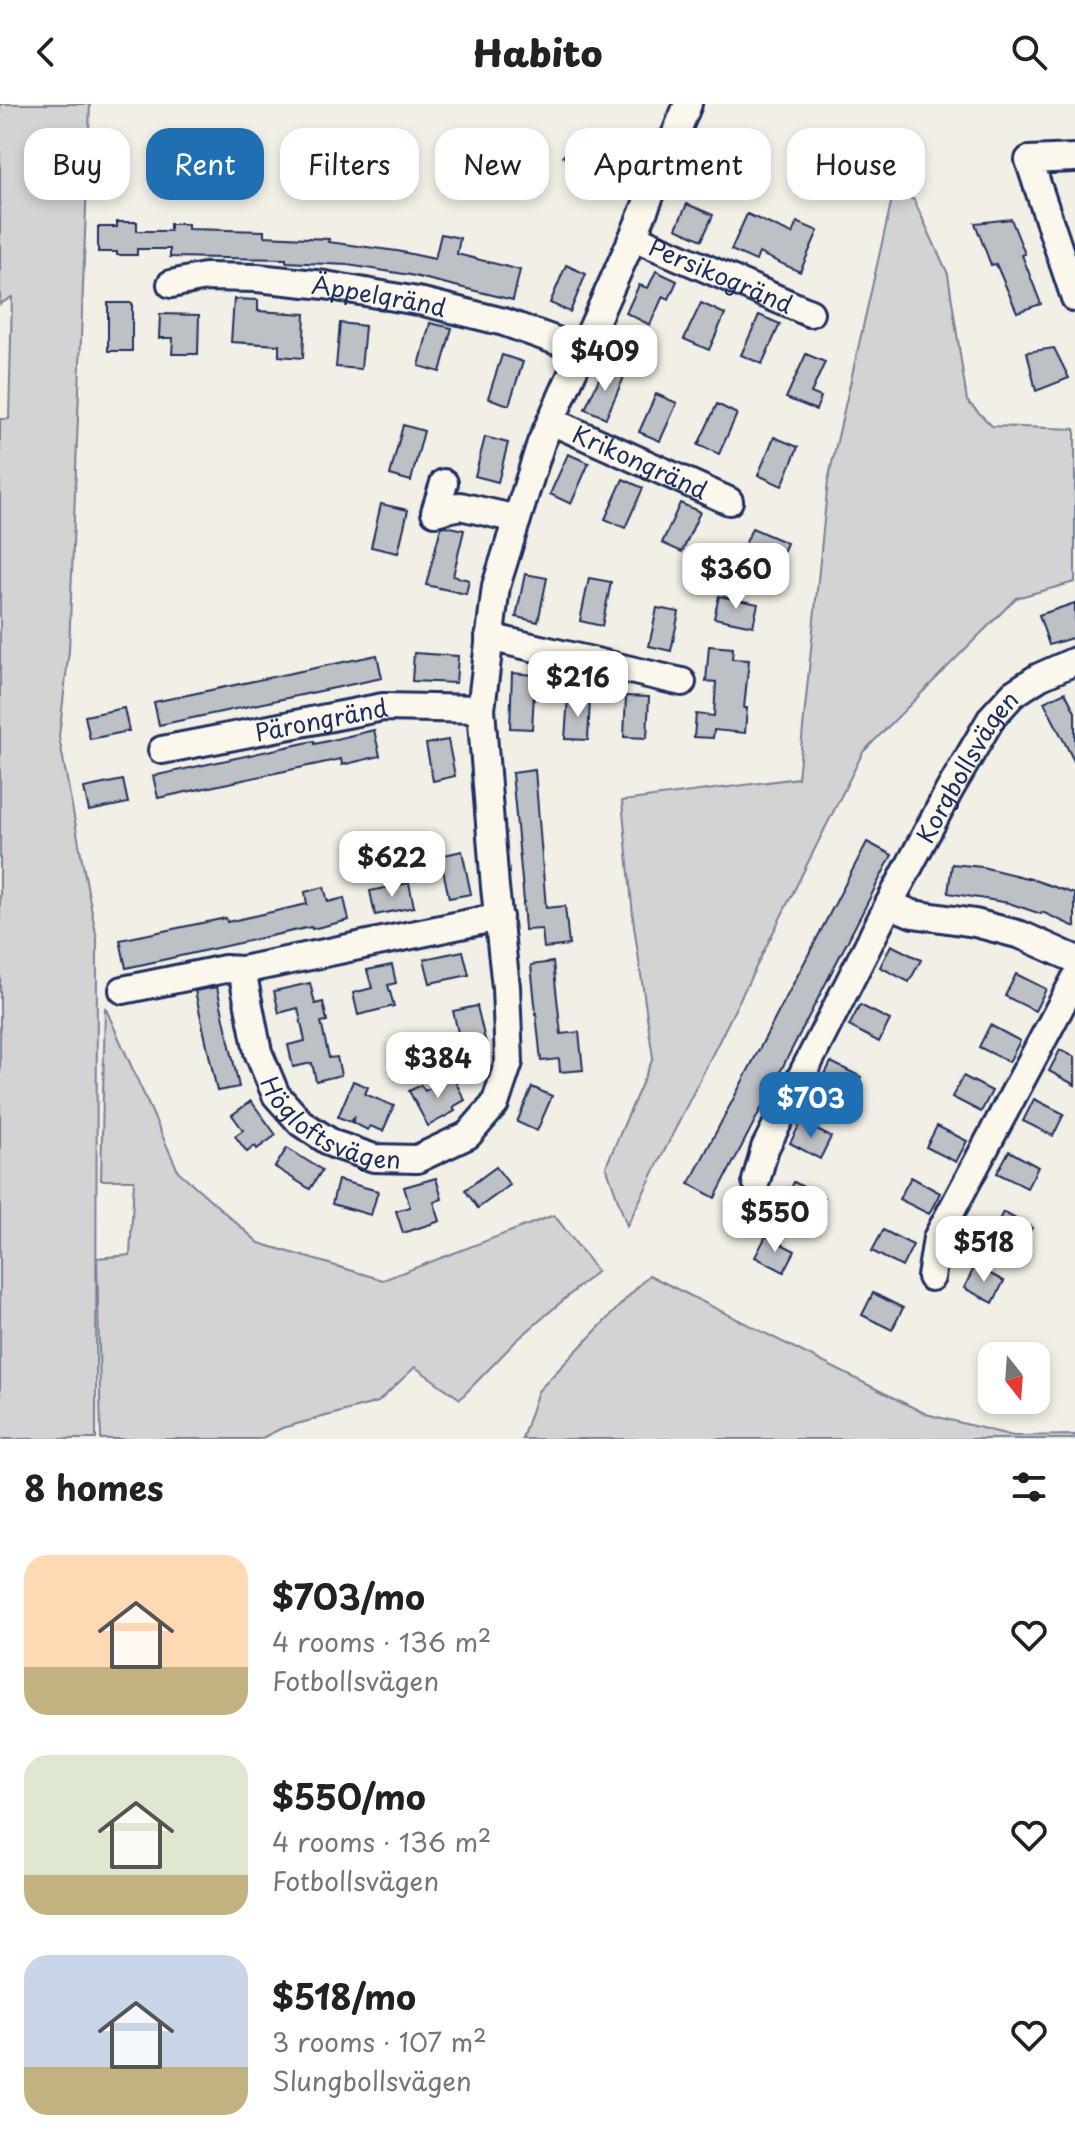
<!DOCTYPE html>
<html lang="en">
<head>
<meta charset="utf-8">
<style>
  body { margin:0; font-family:"Playpen Sans",sans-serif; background:#f6f6f6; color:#222; height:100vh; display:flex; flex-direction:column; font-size:30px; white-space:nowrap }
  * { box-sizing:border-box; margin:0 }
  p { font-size:26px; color:#767676 }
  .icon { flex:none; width:44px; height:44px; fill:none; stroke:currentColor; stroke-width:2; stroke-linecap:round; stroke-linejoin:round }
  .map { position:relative; height:1335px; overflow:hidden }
  .drawer { display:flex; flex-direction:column; background:#fff; flex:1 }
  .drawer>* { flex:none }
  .guide { position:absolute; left:24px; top:24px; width:1028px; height:72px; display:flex; gap:16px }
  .needle { width:52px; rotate:163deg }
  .buttons { position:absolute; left:978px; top:1238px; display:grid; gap:16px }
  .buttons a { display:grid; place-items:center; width:72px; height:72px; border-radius:16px; background:#fff; box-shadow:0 4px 12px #0003; font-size:40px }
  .price { position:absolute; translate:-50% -68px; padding:0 18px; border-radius:16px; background:#fff; color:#222; font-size:26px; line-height:52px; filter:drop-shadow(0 2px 4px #0008) }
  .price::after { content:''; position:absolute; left:50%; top:48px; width:24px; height:18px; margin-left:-12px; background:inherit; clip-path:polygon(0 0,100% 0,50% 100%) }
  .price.on { background:#1f6fb2; color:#fff }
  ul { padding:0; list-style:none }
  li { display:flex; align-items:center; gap:24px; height:200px; padding:0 24px }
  li span { display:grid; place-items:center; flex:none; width:224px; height:160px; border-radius:24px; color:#555 }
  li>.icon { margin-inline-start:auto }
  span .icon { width:96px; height:96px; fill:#fffc; stroke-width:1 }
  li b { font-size:34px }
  h2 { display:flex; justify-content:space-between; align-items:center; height:96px; padding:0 24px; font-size:34px }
  .tag { padding:0 28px; border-radius:24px; background:#fff; box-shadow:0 4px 12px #0003; font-size:28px; line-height:72px }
  .tag.on { background:#1f6fb2; color:#fff }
  header { display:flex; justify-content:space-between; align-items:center; height:104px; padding:0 24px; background:#fff; font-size:36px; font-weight:800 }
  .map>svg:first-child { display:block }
  .green { fill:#d2d3d2; stroke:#768198; stroke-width:2 }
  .building { fill:#bdc0c4; stroke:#1b2f5e; stroke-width:2 }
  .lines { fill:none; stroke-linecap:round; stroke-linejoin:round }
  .minor-casing { stroke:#1b2f5e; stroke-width:32 }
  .minor { stroke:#fbf7ec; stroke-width:26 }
  .labels { text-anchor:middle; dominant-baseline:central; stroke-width:6; stroke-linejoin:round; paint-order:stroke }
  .street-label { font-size:24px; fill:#1b2f5e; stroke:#fbf7ec }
</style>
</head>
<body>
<header><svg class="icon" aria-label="back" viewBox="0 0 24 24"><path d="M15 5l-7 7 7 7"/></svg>Habito<svg class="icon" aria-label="search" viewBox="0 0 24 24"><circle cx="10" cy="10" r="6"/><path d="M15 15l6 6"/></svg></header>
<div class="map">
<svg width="1075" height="1335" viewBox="0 0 1075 1335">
  <rect width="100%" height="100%" fill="#f2efe6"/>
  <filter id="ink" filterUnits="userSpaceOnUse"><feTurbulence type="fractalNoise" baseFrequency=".0125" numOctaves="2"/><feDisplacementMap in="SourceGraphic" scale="16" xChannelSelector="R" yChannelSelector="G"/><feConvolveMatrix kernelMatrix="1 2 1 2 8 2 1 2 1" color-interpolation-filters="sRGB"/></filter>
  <g filter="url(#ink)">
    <!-- green -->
    <g class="green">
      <polygon points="0,0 90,0 69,546 59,633 97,835 96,1335 0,1335 0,315 9,315 12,193 0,200"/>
      <polygon points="894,86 914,96 948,170 967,297 992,322 1075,325 1075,478 1016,494 863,648 627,1122 606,1062 653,954 634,822 622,697 798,674 828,377"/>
      <polygon points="105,903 178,1067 259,1139 383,1176 554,1111 597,1167 516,1237 460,1295 415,1263 378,1298 282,1324 260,1335 101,1335 97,1154 130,1151 134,1076 101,1076"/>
      <polygon points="649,1171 926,1310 1013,1332 1075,1331 1075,1335 522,1335 538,1287"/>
    </g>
    <!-- building -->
    <g class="building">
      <polygon points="577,38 595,56 581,71 563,52"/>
      <polygon points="687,100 713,111 702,136 676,124"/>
      <polygon points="747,110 792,130 797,118 818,127 800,168 759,149 756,157 731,146"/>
      <polygon points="1011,115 1025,150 1022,151 1041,200 1017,208 996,160 991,161 975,119"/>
      <polygon points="117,118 137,118 137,127 170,127 170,120 188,120 188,125 264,127 264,132 329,135 328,138 397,147 435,155 441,130 460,134 457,150 520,166 513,196 410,171 348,161 286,158 286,155 170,153 170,145 137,145 137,151 117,151 117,148 98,148 98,123 117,123"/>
      <polygon points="566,161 586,170 570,208 550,199"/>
      <polygon points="656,167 677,177 669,195 663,192 650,221 626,209 639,181 648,184"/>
      <polygon points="234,195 258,196 258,207 305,210 303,254 279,252 279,241 231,238"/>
      <rect x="108" y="199" width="24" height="48"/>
      <polygon points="701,199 725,210 709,246 684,235"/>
      <polygon points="160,210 199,211 198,250 172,250 173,234 159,234"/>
      <polygon points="759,211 780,220 762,260 741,251"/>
      <polygon points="340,219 365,222 361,265 336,263"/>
      <polygon points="430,219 452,224 440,268 419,262"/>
      <polygon points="1054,244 1069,274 1036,287 1027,248"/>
      <polygon points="806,250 825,258 811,289 821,293 816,306 786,294"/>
      <polygon points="502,251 523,258 509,301 488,294"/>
      <polygon points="604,264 624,273 606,314 585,305"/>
      <polygon points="656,290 677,299 660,337 639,328"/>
      <polygon points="717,300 737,310 719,350 698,341"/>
      <polygon points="403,321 424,327 411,377 390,371"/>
      <polygon points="485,333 508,339 498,378 475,372"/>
      <polygon points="774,333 798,343 782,382 758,371"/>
      <polygon points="568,350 589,359 571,400 550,390"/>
      <polygon points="623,375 643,384 625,424 605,415"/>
      <polygon points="680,399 700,408 682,448 662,439"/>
      <polygon points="381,400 408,406 398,449 371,443"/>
      <polygon points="446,422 464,426 453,472 469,476 466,490 426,481 441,423"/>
      <polygon points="752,424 787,439 771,477 745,466 751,452 742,448"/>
      <polygon points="525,470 547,474 538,518 516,513"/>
      <polygon points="589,474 611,478 602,522 580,517"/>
      <polygon points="719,492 758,500 753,522 714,514"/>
      <polygon points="1075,499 1075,533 1049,541 1039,511"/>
      <polygon points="657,504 679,508 671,547 649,542"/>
      <polygon points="709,542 733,544 732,555 749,556 744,604 747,604 745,629 714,626 713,634 694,633 696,610 714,612 716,578 706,577"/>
      <polygon points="414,549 458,552 456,579 412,577"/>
      <polygon points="377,551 382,574 159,621 154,598"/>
      <polygon points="512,569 535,571 532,625 510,624"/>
      <polygon points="1065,588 1075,608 1075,659 1044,598"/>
      <polygon points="626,592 649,593 647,634 624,633"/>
      <polygon points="568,593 590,594 588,636 565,635"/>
      <polygon points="124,604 129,627 90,635 85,612"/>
      <polygon points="374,626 380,652 342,661 341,655 158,694 153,672 314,637 315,640"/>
      <polygon points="448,636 455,672 433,677 426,640"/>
      <polygon points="535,666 546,804 565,802 569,841 544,844 542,825 525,826 523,798 524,798 512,669"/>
      <polygon points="123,676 128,699 89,707 84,684"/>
      <polygon points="867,738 892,751 715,1094 689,1080"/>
      <polygon points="462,747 471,790 449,794 440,752"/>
      <polygon points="952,760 982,763 1031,775 1075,790 1075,823 1042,808 1041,810 1009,799 948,789"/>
      <polygon points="409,779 414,803 375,811 370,787"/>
      <polygon points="324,783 328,798 344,794 349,816 312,825 311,823 126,864 120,836 226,814 227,818 307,800 305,788"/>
      <polygon points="891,841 921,856 909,878 880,863"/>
      <polygon points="463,847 469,871 430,879 424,855"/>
      <polygon points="553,858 561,930 579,928 583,966 560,968 559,955 541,957 531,861"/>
      <polygon points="392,861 396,879 388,881 394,902 358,911 353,889 372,884 367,866"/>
      <polygon points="1016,870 1046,885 1035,907 1005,892"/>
      <polygon points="310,879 315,900 323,898 327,917 321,918 329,954 337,953 341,971 316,977 312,959 293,963 288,941 305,937 298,904 279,909 274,887"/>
      <polygon points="217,883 239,983 217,987 195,887"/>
      <polygon points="860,901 890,916 879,938 849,922"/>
      <polygon points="477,902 486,940 462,946 453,907"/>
      <polygon points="990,921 1020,937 1009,958 979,943"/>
      <polygon points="1060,946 1075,953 1075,981 1049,967"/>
      <polygon points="831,958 861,973 849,995 820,980"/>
      <polygon points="452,972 465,996 453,1003 455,1007 428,1022 409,987 421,981 425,987"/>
      <polygon points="963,972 992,987 981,1008 952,993"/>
      <polygon points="353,977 368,983 365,990 394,1002 383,1027 370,1022 368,1026 353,1019 355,1012 351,1018 338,1013"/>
      <polygon points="532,983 552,992 537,1027 517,1018"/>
      <polygon points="1034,995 1064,1010 1053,1032 1023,1017"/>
      <polygon points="251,997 276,1031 257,1045 255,1042 247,1048 235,1032 243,1026 232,1011"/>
      <polygon points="801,1018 831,1033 820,1055 790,1039"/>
      <polygon points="937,1022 967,1037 956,1058 926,1043"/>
      <polygon points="287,1044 322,1066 310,1085 275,1063"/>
      <polygon points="1009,1047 1038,1063 1027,1084 997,1069"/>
      <polygon points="496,1063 510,1081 478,1104 465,1086"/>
      <polygon points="911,1073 940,1089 929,1110 899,1095"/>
      <polygon points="436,1074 442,1095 434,1098 440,1117 403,1129 396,1107 410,1103 404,1083"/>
      <polygon points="338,1076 378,1087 371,1111 332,1100"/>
      <polygon points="794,1078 824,1094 813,1115 783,1100"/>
      <polygon points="1003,1108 1032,1124 1021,1145 992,1130"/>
      <polygon points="883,1126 913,1141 902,1163 872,1147"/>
      <polygon points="766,1132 795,1147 784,1168 755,1153"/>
      <polygon points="975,1162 1004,1177 993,1199 964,1184"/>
      <polygon points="873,1189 903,1204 892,1226 862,1211"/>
    </g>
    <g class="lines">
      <defs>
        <g id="minor">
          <polyline points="1075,54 1029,56 1075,194"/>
          <path id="s1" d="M 633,133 L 810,209"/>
          <path id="s2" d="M 171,180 L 205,173 L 257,174 L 325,181 L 423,198 L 504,218 L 582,246"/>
          <path id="s3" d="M 551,317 L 729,397"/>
          <polyline points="444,379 435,408 460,402 517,415"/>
          <polyline points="489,533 682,578"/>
          <path id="s4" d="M 162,646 L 383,603 L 481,605"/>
          <path id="s5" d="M 889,800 L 949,687 L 992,613 L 1013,590 L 1039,573 L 1075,557"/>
          <path id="s6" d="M 499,813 L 242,866 L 258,948 L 276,991 L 301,1019 L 333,1040 L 374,1054 L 417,1055 L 468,1031 L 495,1000 L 509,958 L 506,883 L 495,783 L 481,605 L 496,482 L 541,339 L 633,133 L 688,0"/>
          <polyline points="123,886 225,865 242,866"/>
          <polyline points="756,1077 765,1044 889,800 913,810 975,819 1021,831 1075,855"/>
          <polyline points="931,1173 937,1134 1075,875"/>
        </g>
      </defs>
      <!-- minor casing -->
      <use href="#minor" class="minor-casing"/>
      <!-- minor -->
      <use href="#minor" class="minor"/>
    </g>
  </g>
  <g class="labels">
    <!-- street labels -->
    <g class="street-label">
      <text stroke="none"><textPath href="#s1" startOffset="96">Persikogränd</textPath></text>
      <text stroke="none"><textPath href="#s2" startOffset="210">Äppelgränd</textPath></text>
      <text stroke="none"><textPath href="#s3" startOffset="98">Krikongränd</textPath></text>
      <text stroke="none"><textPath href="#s4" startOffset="162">Pärongränd</textPath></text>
      <text stroke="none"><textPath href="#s5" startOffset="158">Korgbollsvägen</textPath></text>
      <text stroke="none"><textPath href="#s6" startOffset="456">Högloftsvägen</textPath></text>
    </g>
  </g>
</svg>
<div class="buttons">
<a><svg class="needle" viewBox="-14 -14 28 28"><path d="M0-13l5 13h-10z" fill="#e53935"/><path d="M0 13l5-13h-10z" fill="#767676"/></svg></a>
</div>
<b class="price" style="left:605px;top:289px">$409</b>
<b class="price" style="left:736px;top:507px">$360</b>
<b class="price" style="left:578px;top:615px">$216</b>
<b class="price" style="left:392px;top:795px">$622</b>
<b class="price" style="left:438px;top:996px">$384</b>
<b class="price on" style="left:811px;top:1036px">$703</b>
<b class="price" style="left:775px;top:1150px">$550</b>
<b class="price" style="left:984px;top:1180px">$518</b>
<div class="guide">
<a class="tag">Buy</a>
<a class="tag on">Rent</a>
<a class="tag">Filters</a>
<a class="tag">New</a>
<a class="tag">Apartment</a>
<a class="tag">House</a>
</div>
</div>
<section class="drawer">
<h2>8 homes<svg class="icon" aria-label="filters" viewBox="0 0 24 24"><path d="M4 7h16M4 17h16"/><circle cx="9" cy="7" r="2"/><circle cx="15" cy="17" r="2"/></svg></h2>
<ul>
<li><span style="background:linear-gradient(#ffd9b3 70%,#c2b280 0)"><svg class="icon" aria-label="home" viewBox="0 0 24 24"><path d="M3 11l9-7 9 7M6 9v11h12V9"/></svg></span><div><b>$703/mo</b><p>4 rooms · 136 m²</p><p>Fotbollsvägen</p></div><svg class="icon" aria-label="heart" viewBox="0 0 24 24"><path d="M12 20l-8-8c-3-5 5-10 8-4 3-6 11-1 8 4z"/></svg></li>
<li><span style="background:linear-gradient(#dfe7d0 75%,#c2b280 0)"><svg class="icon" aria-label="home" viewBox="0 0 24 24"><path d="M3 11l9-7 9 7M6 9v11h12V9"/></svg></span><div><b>$550/mo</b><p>4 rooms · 136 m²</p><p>Fotbollsvägen</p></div><svg class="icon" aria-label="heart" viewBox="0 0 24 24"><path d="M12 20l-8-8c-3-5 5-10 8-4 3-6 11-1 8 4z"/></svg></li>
<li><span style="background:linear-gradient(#c9d6e8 70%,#c2b280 0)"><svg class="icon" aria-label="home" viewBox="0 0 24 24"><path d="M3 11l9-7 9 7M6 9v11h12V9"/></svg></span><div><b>$518/mo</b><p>3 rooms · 107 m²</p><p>Slungbollsvägen</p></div><svg class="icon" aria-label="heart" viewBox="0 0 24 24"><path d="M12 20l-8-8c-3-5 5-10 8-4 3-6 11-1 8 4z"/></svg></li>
</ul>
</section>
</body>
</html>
